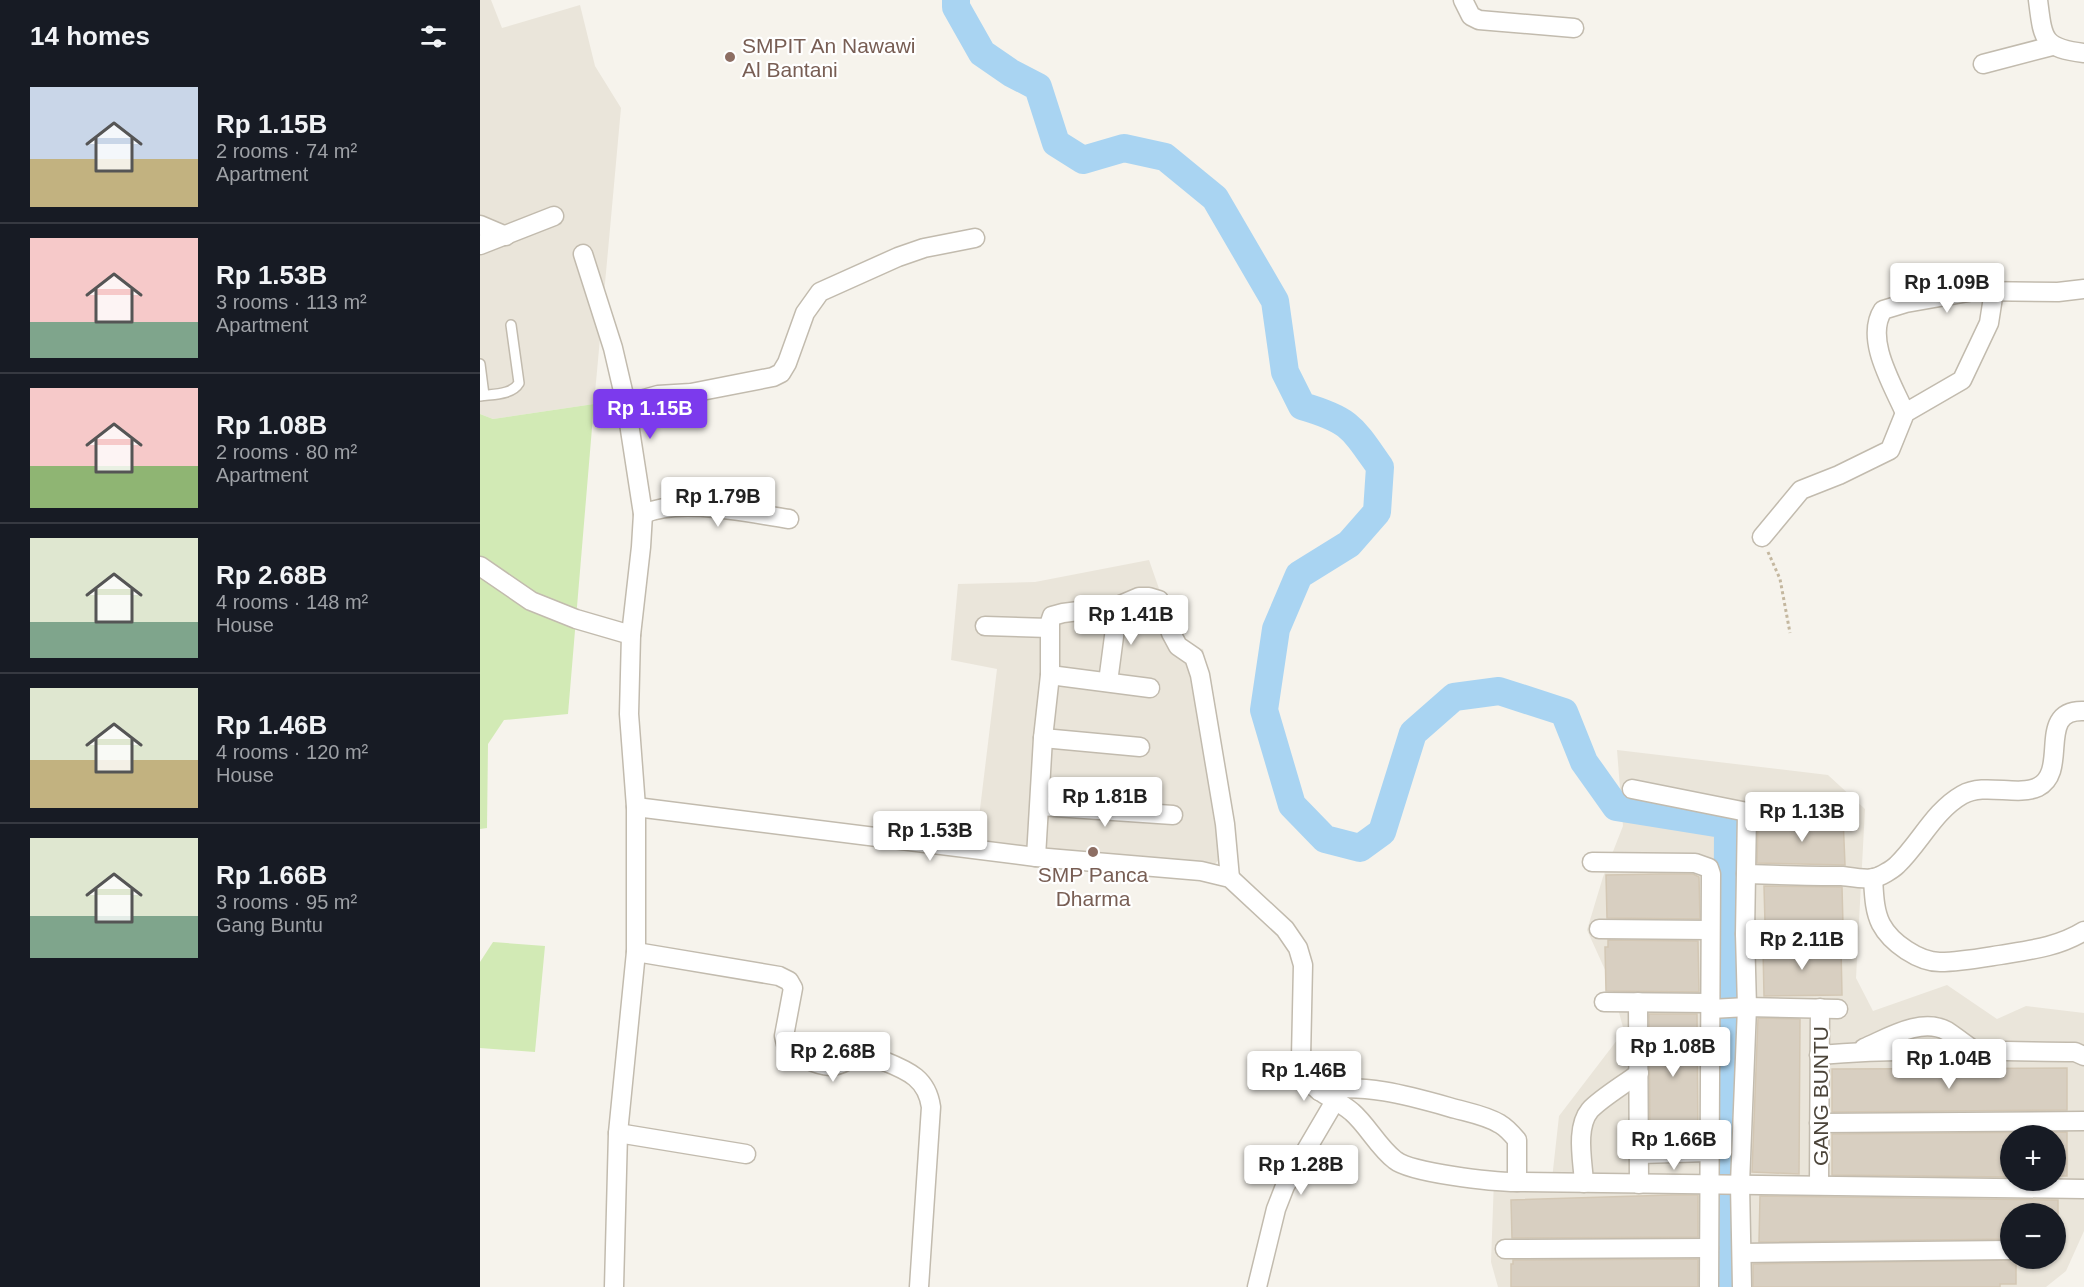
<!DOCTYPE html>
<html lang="en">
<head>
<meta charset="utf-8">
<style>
  body { margin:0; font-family:Arial,sans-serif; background:#20242c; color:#f1f3f6; height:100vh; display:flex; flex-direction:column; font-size:22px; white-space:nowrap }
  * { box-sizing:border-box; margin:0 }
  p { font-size:20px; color:#9ea1a6 }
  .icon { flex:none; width:33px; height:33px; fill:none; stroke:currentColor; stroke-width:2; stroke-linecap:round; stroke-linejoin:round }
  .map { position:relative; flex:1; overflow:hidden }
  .drawer { display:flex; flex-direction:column; background:#171b24; width:480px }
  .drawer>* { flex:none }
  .tools { position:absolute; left:1520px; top:1125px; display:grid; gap:12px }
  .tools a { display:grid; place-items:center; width:66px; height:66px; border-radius:50%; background:#171b24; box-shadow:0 2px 4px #0004; font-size:30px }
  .price { position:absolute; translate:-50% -51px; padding:0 14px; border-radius:6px; background:#fff; color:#222; font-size:20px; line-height:39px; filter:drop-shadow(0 2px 3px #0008) }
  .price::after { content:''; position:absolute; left:50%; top:36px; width:18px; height:14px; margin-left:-9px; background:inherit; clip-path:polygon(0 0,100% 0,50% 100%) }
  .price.active { background:#7c3aed; color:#fff }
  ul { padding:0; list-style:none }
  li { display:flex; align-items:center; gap:18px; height:150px; padding:0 30px }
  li+li { border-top:2px solid #363941 }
  li span { display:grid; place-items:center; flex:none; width:168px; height:120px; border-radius:0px; color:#555 }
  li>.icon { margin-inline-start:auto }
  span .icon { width:72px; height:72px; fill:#fffc; stroke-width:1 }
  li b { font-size:26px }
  h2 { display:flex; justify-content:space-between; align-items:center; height:72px; padding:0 30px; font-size:26px }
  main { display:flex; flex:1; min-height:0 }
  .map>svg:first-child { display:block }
  .residential { fill:#eae5da; fill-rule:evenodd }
  .green { fill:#d2eab5 }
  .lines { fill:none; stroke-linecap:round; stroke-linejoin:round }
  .river { stroke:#a9d4f2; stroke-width:28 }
  .building { fill:#d8cfc1; stroke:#d3c7b4; stroke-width:1.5 }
  .lane-casing { stroke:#c2bbae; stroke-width:12 }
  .street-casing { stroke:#c2bbae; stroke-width:21 }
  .path { stroke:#c4b79f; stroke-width:3; stroke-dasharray:3 3; stroke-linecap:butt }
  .lane { stroke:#fff; stroke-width:9 }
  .street { stroke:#fff; stroke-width:18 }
  .education-dot { fill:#8d6e63; stroke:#fff; stroke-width:2 }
  .labels { text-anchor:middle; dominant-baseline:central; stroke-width:4.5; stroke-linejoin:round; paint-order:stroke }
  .education-label { font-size:21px; fill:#785e54; stroke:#fff; text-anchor:start }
  .street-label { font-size:21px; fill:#4b4439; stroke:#fff }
</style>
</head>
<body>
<main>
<section class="drawer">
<h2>14 homes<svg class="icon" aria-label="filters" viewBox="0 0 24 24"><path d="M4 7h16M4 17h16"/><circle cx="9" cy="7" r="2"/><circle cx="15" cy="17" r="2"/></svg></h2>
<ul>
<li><span style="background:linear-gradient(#c9d6e8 60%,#c2b280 0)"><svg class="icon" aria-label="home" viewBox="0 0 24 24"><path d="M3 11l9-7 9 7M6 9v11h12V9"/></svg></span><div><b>Rp 1.15B</b><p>2 rooms · 74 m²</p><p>Apartment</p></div></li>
<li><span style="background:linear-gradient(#f6c9c9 70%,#7fa58c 0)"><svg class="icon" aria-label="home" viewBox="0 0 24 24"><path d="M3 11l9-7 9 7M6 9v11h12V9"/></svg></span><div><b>Rp 1.53B</b><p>3 rooms · 113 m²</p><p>Apartment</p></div></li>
<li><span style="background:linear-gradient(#f6c9c9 65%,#8fb573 0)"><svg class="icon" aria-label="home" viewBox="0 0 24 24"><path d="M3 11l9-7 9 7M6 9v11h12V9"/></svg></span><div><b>Rp 1.08B</b><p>2 rooms · 80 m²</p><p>Apartment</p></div></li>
<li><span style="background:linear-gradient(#dfe7d0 70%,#7fa58c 0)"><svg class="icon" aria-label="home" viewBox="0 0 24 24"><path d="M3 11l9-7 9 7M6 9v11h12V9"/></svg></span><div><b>Rp 2.68B</b><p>4 rooms · 148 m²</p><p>House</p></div></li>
<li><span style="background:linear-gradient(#dfe7d0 60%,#c2b280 0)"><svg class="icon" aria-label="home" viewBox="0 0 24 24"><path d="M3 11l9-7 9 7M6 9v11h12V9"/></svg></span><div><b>Rp 1.46B</b><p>4 rooms · 120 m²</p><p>House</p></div></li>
<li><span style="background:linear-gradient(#dfe7d0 65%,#7fa58c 0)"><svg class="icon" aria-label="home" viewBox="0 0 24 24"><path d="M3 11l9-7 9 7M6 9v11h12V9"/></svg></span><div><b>Rp 1.66B</b><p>3 rooms · 95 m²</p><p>Gang Buntu</p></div></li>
</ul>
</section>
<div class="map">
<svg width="1604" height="1287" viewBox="0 0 1604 1287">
  <rect width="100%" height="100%" fill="#f6f3ec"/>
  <!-- residential -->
  <g class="residential">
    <polygon points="0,0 11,0 22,28 100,5 115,66 141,108 114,404 13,419 0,414"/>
    <polygon points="669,560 699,646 723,649 741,748 753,845 734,865 496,842 517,669 471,660 478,584 555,582"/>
    <path d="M 1137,750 L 1348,775 L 1385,809 L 1376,978 L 1393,1011 L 1467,985 L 1517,1019 L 1546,1006 L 1604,1013 L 1604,1231 L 1586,1271 L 1566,1287 L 1018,1287 L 1011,1262 L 1014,1179 L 1072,1179 L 1079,1116 L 1144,1031 L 1131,983 L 1107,930 L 1123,877 L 1143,826 ZM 1530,1136 L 1575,1136 L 1575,1180 L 1530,1180 ZM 1530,1214 L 1575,1214 L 1575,1258 L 1530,1258 Z"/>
  </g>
  <!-- green -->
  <g class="green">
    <polygon points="114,404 88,714 24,720 8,744 7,828 0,829 0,414 13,419"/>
    <polygon points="13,942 65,946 55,1052 0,1048 0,962"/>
  </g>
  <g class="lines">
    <!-- river -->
    <path class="river" d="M 476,0 L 476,7 L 502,53 L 531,73 L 558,87 L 576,143 L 603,160 L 644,148 L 685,157 L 735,198 L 795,301 L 805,372 L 822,406 C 870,420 872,427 900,467 L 897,512 L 869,544 L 819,575 L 796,629 L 784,710 L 812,805 L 845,839 L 880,848 L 902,832 L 933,733 L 974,697 L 1019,691 L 1084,712 L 1104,762 L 1136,807 L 1248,825 L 1246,1287"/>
  </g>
  <!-- building -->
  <g class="building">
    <polygon points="1361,817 1363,817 1365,865 1277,863 1278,823 1352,822"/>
    <polygon points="1180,874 1213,874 1219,877 1220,919 1127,918 1126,875"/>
    <polygon points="1284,886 1362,887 1363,925 1285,923"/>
    <polygon points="1128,940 1218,941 1219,992 1126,991 1125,947 1128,947"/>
    <polygon points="1286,946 1361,947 1362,995 1284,996 1283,949 1286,949"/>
    <polygon points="1169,1014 1217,1014 1218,1141 1170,1142"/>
    <polygon points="1278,1018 1320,1019 1319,1174 1272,1172"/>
    <polygon points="1587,1068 1587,1110 1352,1112 1352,1069"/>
    <polygon points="1587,1132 1587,1176 1575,1176 1575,1136 1530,1136 1530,1177 1352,1175 1352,1134"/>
    <polygon points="1192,1195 1218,1195 1218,1237 1032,1238 1031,1200"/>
    <polygon points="1280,1196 1578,1200 1578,1214 1530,1214 1530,1239 1279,1242"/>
    <polygon points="1218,1259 1218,1287 1031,1287 1031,1264 1033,1264 1033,1260"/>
    <polygon points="1536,1260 1536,1284 1520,1284 1520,1287 1273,1287 1273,1264"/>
  </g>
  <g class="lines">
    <defs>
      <g id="lane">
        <polyline points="0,364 4,395"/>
        <path d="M 0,396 C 13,394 32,395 39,383 L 31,325"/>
      </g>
      <g id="street">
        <polyline points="983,0 991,16 999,20 1094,28"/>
        <path d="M 1558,0 C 1563,39 1562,48 1604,53"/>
        <polyline points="1503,64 1572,46"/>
        <polyline points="0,225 26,236"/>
        <polyline points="0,245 74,216"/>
        <polyline points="103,254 133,348 146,404 163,514 161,547 151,635"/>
        <polyline points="146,404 178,395 211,393 293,377 301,373 307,363 325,313 340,292 418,257 444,248 495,238"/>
        <path d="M 1425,413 C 1413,385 1384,339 1403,310 L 1426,303 L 1494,291 L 1578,292 L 1604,289"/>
        <path d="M 163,514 C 201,497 267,513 309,519"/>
        <polyline points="1282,537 1321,490 1359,475 1410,450 1425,413 1482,380 1509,323 1514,291"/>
        <polyline points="0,566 51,601 96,619 151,635 149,714 156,807 156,952 138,1133 134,1287"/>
        <polyline points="505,626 569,628"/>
        <polyline points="570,675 670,688"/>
        <polyline points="628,682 638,606"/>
        <polyline points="563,738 660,747"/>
        <polyline points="1152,789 1267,812 1352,811"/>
        <polyline points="560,806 693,815"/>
        <path d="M 156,807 L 556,857 L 721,871 L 750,878 L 805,929 L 818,948 L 823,965 L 821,1058 C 826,1094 848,1092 872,1112 C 888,1126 898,1147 915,1160 C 931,1173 1013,1182 1037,1182 L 1604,1189"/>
        <polyline points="556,857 563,738 570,675 570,622 572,616 583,613 638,606 659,597 669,597 679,600 691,633 698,646 714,657 720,675 745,824 750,878"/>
        <polyline points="1112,862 1215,863 1229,868 1231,874 1229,1287"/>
        <path d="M 1266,874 C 1298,875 1330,876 1362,876 C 1370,877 1386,880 1394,878 C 1400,877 1413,869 1417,865 C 1440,843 1454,811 1482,795 C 1505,782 1537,797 1558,787 C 1590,771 1555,709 1604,711"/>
        <path d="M 1393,878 C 1394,893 1394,910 1401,924 C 1411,943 1439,962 1460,962 C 1480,962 1501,958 1520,955 C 1550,950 1578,947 1604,931"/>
        <polyline points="1119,929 1230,930"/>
        <polyline points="1265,934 1361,936"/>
        <path d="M 156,952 L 299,976 L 309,981 L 313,988 L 304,1036 L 307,1048 C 320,1056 335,1065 350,1066 C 363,1066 370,1057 381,1055 C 389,1054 397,1058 404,1061 C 429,1071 447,1079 451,1107 L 439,1287"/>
        <polyline points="1124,1002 1230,1003"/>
        <polyline points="1158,1002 1159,1184"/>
        <polyline points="1231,1009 1267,1007 1358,1009"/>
        <path d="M 1384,1048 C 1408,1038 1441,1017 1467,1031 C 1476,1037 1485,1044 1495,1051"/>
        <path d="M 1339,1055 C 1424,1048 1510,1051 1595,1052 L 1604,1056"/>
        <path d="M 839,1091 C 884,1082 933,1097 976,1109 C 991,1113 1007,1116 1020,1124 C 1027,1128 1032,1134 1037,1140 L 1037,1182"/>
        <polyline points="1339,1123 1604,1121"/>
        <polyline points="138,1133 266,1154"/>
        <polyline points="1159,1154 1229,1152"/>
        <path d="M 1104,1183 C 1103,1162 1095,1128 1110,1110 C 1121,1098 1145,1084 1159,1073"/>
        <polyline points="1339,1185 1340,1008"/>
        <polyline points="1025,1249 1229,1248"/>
        <polyline points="1262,1253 1530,1250"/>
        <polyline points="777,1287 796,1209 805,1186 855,1101"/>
        <polyline points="1262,1287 1260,1184 1267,1007 1265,934 1267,812"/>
      </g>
    </defs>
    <!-- lane casing -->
    <use href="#lane" class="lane-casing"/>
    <!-- street casing -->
    <use href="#street" class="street-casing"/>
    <!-- path -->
    <polyline class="path" points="1288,552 1300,579 1310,633"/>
    <!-- lane -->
    <use href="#lane" class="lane"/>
    <!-- street -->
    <use href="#street" class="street"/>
  </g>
  <!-- markers -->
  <g class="education-dot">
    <circle cx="250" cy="57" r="6"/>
    <circle cx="613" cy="852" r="6"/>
  </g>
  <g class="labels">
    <!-- education labels -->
    <g class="education-label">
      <text x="262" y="45">SMPIT An Nawawi<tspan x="262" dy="24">Al Bantani</tspan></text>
      <text x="613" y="874" text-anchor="middle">SMP Panca<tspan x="613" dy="24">Dharma</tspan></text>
    </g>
    <!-- street labels -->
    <g class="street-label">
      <text transform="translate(1340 1096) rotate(-90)">GANG BUNTU</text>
    </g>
  </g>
</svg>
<div class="tools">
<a>+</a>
<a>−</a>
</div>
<b class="price" style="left:1467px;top:314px">Rp 1.09B</b>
<b class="price active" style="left:170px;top:440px">Rp 1.15B</b>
<b class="price" style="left:238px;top:528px">Rp 1.79B</b>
<b class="price" style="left:651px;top:646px">Rp 1.41B</b>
<b class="price" style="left:625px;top:828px">Rp 1.81B</b>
<b class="price" style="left:1322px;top:843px">Rp 1.13B</b>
<b class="price" style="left:450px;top:862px">Rp 1.53B</b>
<b class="price" style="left:1322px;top:971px">Rp 2.11B</b>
<b class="price" style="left:1193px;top:1078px">Rp 1.08B</b>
<b class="price" style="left:353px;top:1083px">Rp 2.68B</b>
<b class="price" style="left:1469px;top:1090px">Rp 1.04B</b>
<b class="price" style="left:824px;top:1102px">Rp 1.46B</b>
<b class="price" style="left:1194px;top:1171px">Rp 1.66B</b>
<b class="price" style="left:821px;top:1196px">Rp 1.28B</b>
</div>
</main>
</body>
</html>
